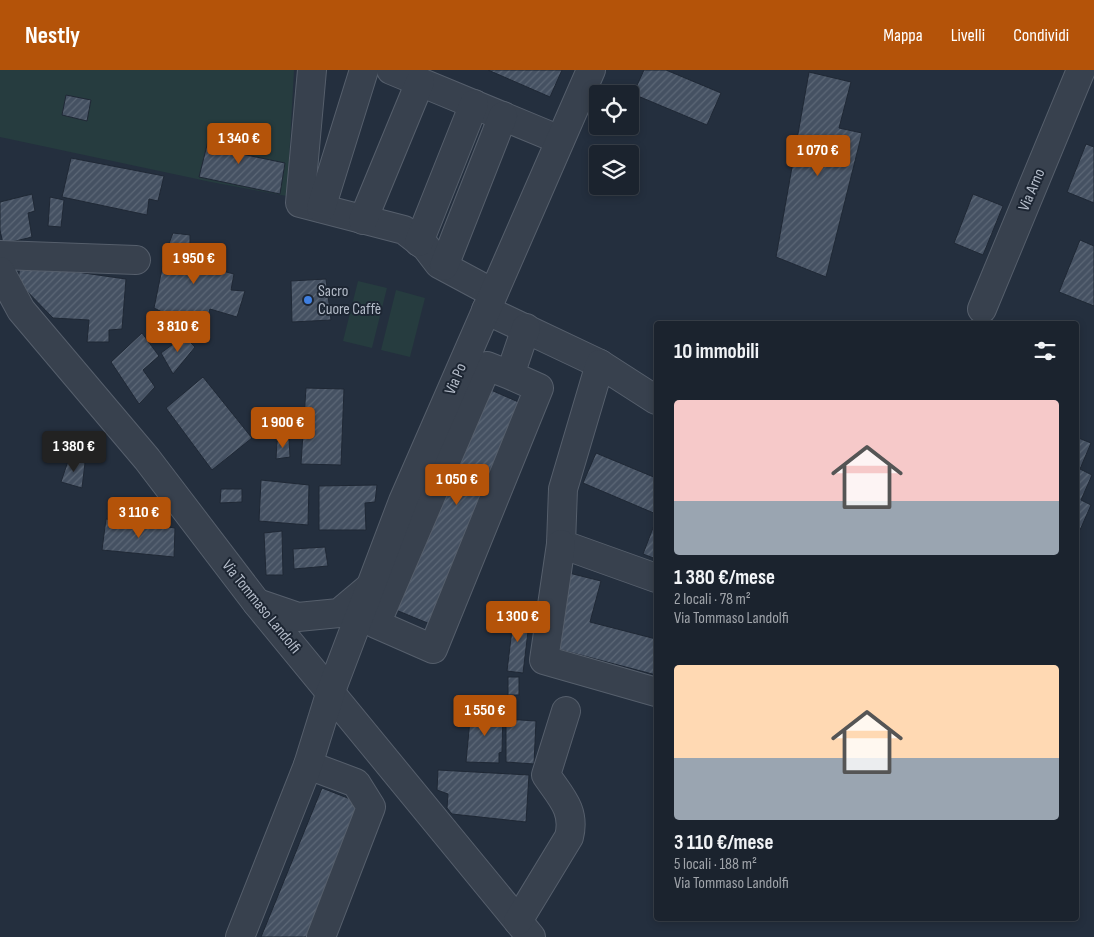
<!DOCTYPE html>
<html lang="it">
<head>
<meta charset="utf-8">
<style>
  body { margin:0; font-family:"Sofia Sans Condensed",sans-serif; background:#242b36; color:#f1f3f6; height:100vh; display:flex; flex-direction:column; font-size:19px; white-space:nowrap }
  * { box-sizing:border-box; margin:0 }
  p { font-size:16px; color:#a0a4aa }
  .icon { flex:none; width:28px; height:28px; fill:none; stroke:currentColor; stroke-width:2; stroke-linecap:round; stroke-linejoin:round }
  .map { position:relative; flex:1; overflow:hidden }
  .sheet { position:absolute; left:654px; top:251px; width:425px; height:600px; display:flex; flex-direction:column; background:#1b232e; border-radius:5px; box-shadow:0 2px 8px #0003,0 0 0 1px #39404a }
  .sheet>* { flex:none }
  .buttons { position:absolute; left:589px; top:15px; display:grid; gap:10px }
  .buttons a { display:grid; place-items:center; width:50px; height:50px; border-radius:5px; background:#1b232e; box-shadow:0 2px 8px #0003,0 0 0 1px #39404a; font-size:25px }
  .price { position:absolute; translate:-50% -42px; padding:0 11px; border-radius:5px; background:#b45309; color:#fff; font-size:16px; line-height:32px; filter:drop-shadow(0 1px 2px #0008) }
  .price::after { content:''; position:absolute; left:50%; top:30px; width:15px; height:11px; margin-left:-8px; background:inherit; clip-path:polygon(0 0,100% 0,50% 100%) }
  .price.active { background:#222; color:#fff }
  ul { padding:0; list-style:none }
  li { display:grid; align-content:center; gap:10px; height:265px; padding:0 20px }
  li span { display:grid; place-items:center; height:155px; border-radius:5px; color:#555 }
  li>.icon { margin-inline-start:auto }
  span .icon { width:90px; height:90px; fill:#fffc; stroke-width:1 }
  li b { font-size:21px }
  h2 { display:flex; justify-content:space-between; align-items:center; height:60px; padding:0 20px; font-size:21px }
  header { display:flex; align-items:center; gap:30px; box-sizing:border-box; height:70px; padding:0 25px; background:#b45309; color:#fff }
  header strong { font-size:24px }
  nav { display:flex; gap:28px; margin-inline-start:auto; font-size:18px }
  .map>svg:first-child { display:block }
  .grass { fill:#263c3f }
  .building { fill:url(#building-hatch); stroke:#1f2835 }
  .lines { fill:none; stroke-linecap:round; stroke-linejoin:round }
  .minor-casing { stroke:#565f6c; stroke-width:30 }
  .minor { stroke:#38414e; stroke-width:28 }
  .shop-dot { fill:#3f7fe0; stroke:#1d2633; stroke-width:2 }
  .labels { text-anchor:middle; dominant-baseline:central; stroke-width:4; stroke-linejoin:round; paint-order:stroke }
  .street-label { font-size:16px; fill:#b4bcc9; stroke:#1d2633 }
  .poi-label { font-size:16px; fill:#b4bcc9; stroke:#1d2633; text-anchor:start }
</style>
</head>
<body>
<header>
<strong>Nestly</strong>
<nav><a>Mappa</a><a>Livelli</a><a>Condividi</a></nav>
</header>
<div class="map">
<svg width="1094" height="867" viewBox="0 0 1094 867">
  <defs>
    <pattern id="building-hatch" width="6" height="6" patternUnits="userSpaceOnUse" patternTransform="scale(1.25)"><rect width="6" height="6" fill="#455162"/><path d="M-1 1l2-2M0 6l6-6M5 7l2-2" fill="none" stroke="#5d6877"/></pattern>
  </defs>
  <rect width="100%" height="100%" fill="#242f3e"/>
  <!-- grass -->
  <g class="grass">
    <polygon points="0,0 294,0 287,126 211,112 0,67"/>
    <polygon points="358,211 387,218 372,278 343,271"/>
    <polygon points="396,220 425,228 410,287 381,280"/>
  </g>
  <!-- building -->
  <g class="building">
    <polygon points="488,0 562,0 550,27"/>
    <polygon points="644,0 666,0 721,23 707,55 633,24"/>
    <polygon points="809,2 851,12 839,58 862,63 826,207 776,187"/>
    <polygon points="66,25 91,30 87,51 62,45"/>
    <polygon points="212,55 233,61 232,82 285,93 280,124 199,107"/>
    <polygon points="1086,74 1094,77 1094,133 1067,122"/>
    <polygon points="71,88 164,106 158,131 149,129 147,145 62,127"/>
    <polygon points="32,124 35,141 28,143 32,167 3,174 0,160 0,132"/>
    <polygon points="973,124 1003,136 983,185 954,173"/>
    <polygon points="50,127 64,130 61,157 48,156"/>
    <polygon points="173,163 190,165 190,177 214,184 211,198 234,204 231,220 245,221 237,247 210,239 202,262 154,238 165,184"/>
    <polygon points="1080,170 1094,176 1094,236 1059,222"/>
    <polygon points="20,194 126,209 122,259 109,260 109,272 87,272 89,250 53,248 18,212"/>
    <polygon points="326,209 331,250 292,252 291,211"/>
    <polygon points="142,263 159,286 143,300 155,317 139,334 111,292"/>
    <polygon points="184,266 195,277 173,304 161,283"/>
    <polygon points="203,307 252,368 212,400 166,338"/>
    <polygon points="484,317 523,334 430,554 391,538"/>
    <polygon points="306,318 344,319 341,395 301,394"/>
    <polygon points="1076,367 1091,373 1080,399 1092,405 1081,430 1091,435 1080,460 1076,458"/>
    <polygon points="289,369 290,387 276,389 277,371"/>
    <polygon points="596,383 656,408 656,444 583,413"/>
    <polygon points="69,388 85,393 82,418 61,412"/>
    <polygon points="261,410 309,415 308,455 259,451"/>
    <polygon points="377,415 375,432 365,433 366,460 319,460 319,416"/>
    <polygon points="221,419 242,419 242,432 220,433"/>
    <polygon points="106,449 175,458 174,487 102,480"/>
    <polygon points="656,450 656,489 643,484"/>
    <polygon points="282,461 283,505 266,505 264,463"/>
    <polygon points="325,477 328,496 294,499 293,479"/>
    <polygon points="569,503 601,511 590,552 656,569 656,605 550,577"/>
    <polygon points="514,543 530,545 523,603 507,601"/>
    <rect x="508" y="607" width="11" height="18"/>
    <polygon points="471,639 503,642 502,682 499,683 499,693 466,692"/>
    <polygon points="506,649 536,651 534,694 506,692"/>
    <polygon points="438,700 529,705 526,752 452,744 447,738 448,724 437,720"/>
    <polygon points="322,718 363,734 309,867 261,867"/>
  </g>
  <g class="lines">
    <defs>
      <g id="minor">
        <polyline points="312,0 300,133 404,160 426,177 439,194 493,223"/>
        <polyline points="391,0 560,70"/>
        <polyline points="321,138 364,0"/>
        <polyline points="363,150 420,12"/>
        <polyline points="419,172 474,34"/>
        <polyline points="0,185 136,190"/>
        <polyline points="444,196 503,46"/>
        <polyline points="0,201 21,240 147,389 256,532 531,867"/>
        <polyline points="982,239 1081,0"/>
        <polyline points="486,240 600,294"/>
        <polyline points="510,305 539,318 433,579 376,554 487,296 510,305 526,258"/>
        <polyline points="656,330 600,294 563,419 561,474 656,508"/>
        <polyline points="561,474 544,590 656,622"/>
        <polyline points="257,533 298,547 339,543 370,517"/>
        <polyline points="308,695 356,713 371,737 321,867"/>
        <path d="M 518,851 L 569,767 C 576,740 560,726 546,705 L 566,641"/>
        <polyline points="240,867 308,695 331,621 403,431 591,0"/>
      </g>
    </defs>
    <!-- minor casing -->
    <use href="#minor" class="minor-casing"/>
    <!-- minor -->
    <use href="#minor" class="minor"/>
  </g>
  <!-- markers -->
  <circle class="shop-dot" cx="308" cy="230" r="5"/>
  <g class="labels">
    <!-- street labels -->
    <g class="street-label">
      <text transform="translate(1032 120) rotate(-67)">Via Arno</text>
      <text transform="translate(456 309) rotate(-67)">Via Po</text>
      <text transform="translate(261 537) rotate(51)">Via Tommaso Landolfi</text>
    </g>
    <!-- poi labels -->
    <g class="poi-label">
      <text x="318" y="221">Sacro<tspan x="318" dy="18">Cuore Caffè</tspan></text>
    </g>
  </g>
</svg>
<div class="buttons">
<a><svg class="icon" aria-label="locate" viewBox="0 0 24 24"><circle cx="12" cy="12" r="6"/><path d="M12 2v4M12 18v4M2 12h4M18 12h4"/></svg></a>
<a><svg class="icon" aria-label="layers" viewBox="0 0 24 24"><path d="M12 4l9 5-9 5-9-5zM3 14l9 5 9-5"/></svg></a>
</div>
<b class="price" style="left:239px;top:95px">1 340 €</b>
<b class="price" style="left:818px;top:107px">1 070 €</b>
<b class="price" style="left:194px;top:215px">1 950 €</b>
<b class="price" style="left:178px;top:283px">3 810 €</b>
<b class="price" style="left:283px;top:379px">1 900 €</b>
<b class="price active" style="left:74px;top:403px">1 380 €</b>
<b class="price" style="left:457px;top:436px">1 050 €</b>
<b class="price" style="left:139px;top:469px">3 110 €</b>
<b class="price" style="left:518px;top:573px">1 300 €</b>
<b class="price" style="left:485px;top:667px">1 550 €</b>
<section class="sheet">
<h2>10 immobili<svg class="icon" aria-label="filters" viewBox="0 0 24 24"><path d="M4 7h16M4 17h16"/><circle cx="9" cy="7" r="2"/><circle cx="15" cy="17" r="2"/></svg></h2>
<ul>
<li><span style="background:linear-gradient(#f6c9c9 65%,#9aa5b1 0)"><svg class="icon" aria-label="home" viewBox="0 0 24 24"><path d="M3 11l9-7 9 7M6 9v11h12V9"/></svg></span><div><b>1 380 €/mese</b><p>2 locali · 78 m²</p><p>Via Tommaso Landolfi</p></div></li>
<li><span style="background:linear-gradient(#ffd9b3 60%,#9aa5b1 0)"><svg class="icon" aria-label="home" viewBox="0 0 24 24"><path d="M3 11l9-7 9 7M6 9v11h12V9"/></svg></span><div><b>3 110 €/mese</b><p>5 locali · 188 m²</p><p>Via Tommaso Landolfi</p></div></li>
</ul>
</section>
</div>
</body>
</html>
